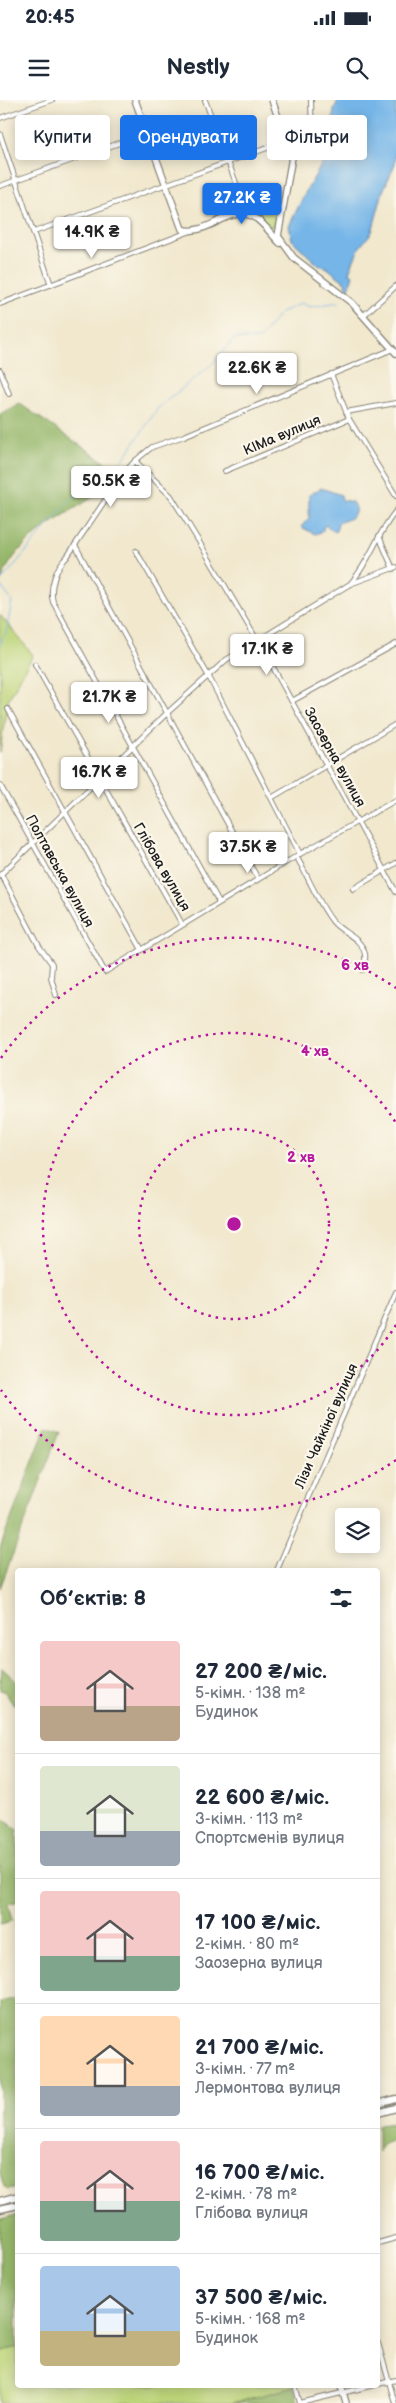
<!DOCTYPE html>
<html lang="uk">
<head>
<meta charset="utf-8">
<style>
  body { margin:0; font-family:"Balsamiq Sans",sans-serif; background:#f2f2f3; color:#1f2937; height:100vh; display:flex; flex-direction:column; font-size:19px; white-space:nowrap }
  * { box-sizing:border-box; margin:0 }
  p { font-size:16px; color:#747a83 }
  .icon { flex:none; width:28px; height:28px; fill:none; stroke:currentColor; stroke-width:2; stroke-linecap:round; stroke-linejoin:round }
  .map { position:relative; flex:1; overflow:hidden }
  .panel { position:absolute; left:15px; top:1468px; width:365px; height:820px; display:flex; flex-direction:column; background:#fff; border-radius:5px; box-shadow:0 2px 12px #0003 }
  .panel>* { flex:none }
  .banner { position:absolute; left:15px; top:15px; width:366px; height:45px; display:flex; gap:10px }
  .tools { position:absolute; left:335px; top:1408px; display:grid; gap:10px }
  .tools a { display:grid; place-items:center; width:45px; height:45px; border-radius:5px; background:#fff; box-shadow:0 2px 12px #0003; font-size:25px }
  .price { position:absolute; translate:-50% -42px; padding:0 11px; border-radius:5px; background:#fff; color:#222; font-size:16px; line-height:32px; filter:drop-shadow(0 1px 2px #0008) }
  .price::after { content:''; position:absolute; left:50%; top:30px; width:15px; height:11px; margin-left:-8px; background:inherit; clip-path:polygon(0 0,100% 0,50% 100%) }
  .price.active { background:#1a73e8; color:#fff }
  ul { padding:0; list-style:none }
  li { display:flex; align-items:center; gap:15px; height:125px; padding:0 25px }
  li+li { border-top:1px solid #e0e1e3 }
  li span { display:grid; place-items:center; flex:none; width:140px; height:100px; border-radius:5px; color:#555 }
  li>.icon { margin-inline-start:auto }
  span .icon { width:60px; height:60px; fill:#fffc; stroke-width:1 }
  li b { font-size:21px }
  h2 { display:flex; justify-content:space-between; align-items:center; height:60px; padding:0 25px; font-size:21px }
  .tag { padding:0 18px; border-radius:5px; background:#fff; box-shadow:0 2px 12px #0003; font-size:18px; line-height:45px }
  .tag.active { background:#1a73e8; color:#fff }
  .status { display:flex; justify-content:space-between; align-items:center; height:35px; padding:0 25px; background:#fff; direction:ltr }
  .status svg { height:14px; fill:currentColor }
  header { display:flex; justify-content:space-between; align-items:center; height:65px; padding:0 25px; background:#fff; font-size:22px; font-weight:700 }
  .map>svg:first-child { display:block }
  .green { fill:#bed67a; stroke:#6d794b }
  .forest { fill:#96b76a; stroke:#596a43 }
  .water { fill:#74b5e8; stroke:#486882 }
  .lines { fill:none; stroke-linecap:round; stroke-linejoin:round }
  .stream { stroke:#74b5e8; stroke-width:1 }
  .street-casing { stroke:#868275; stroke-width:6 }
  .secondary-casing { stroke:#868275; stroke-width:8 }
  .primary-casing { stroke:#868275; stroke-width:9 }
  .street { stroke:#fff; stroke-width:4 }
  .secondary { stroke:#fff; stroke-width:5.5 }
  .primary { stroke:#fff; stroke-width:6 }
  .ring { fill:none; stroke:#b5179e; stroke-width:2.5; stroke-dasharray:2.5 5 }
  .labels { text-anchor:middle; dominant-baseline:central; stroke-width:4.5; stroke-linejoin:round; paint-order:stroke }
  .street-label { font-size:14px; fill:#1c1c1c; stroke:#fbf7ec }
  .centre { fill:#b5179e; stroke:#fbf7ec; stroke-width:2.5 }
  .ring-label { font-size:15px; text-anchor:middle; font-weight:bold; fill:#b5179e; stroke:#fbf7ec; stroke-width:4.5; stroke-linejoin:round; paint-order:stroke }
</style>
</head>
<body>
<div class="status"><b>20:45</b><svg viewBox="0 0 49 12"><path d="M0 12V9h3v3zM5 12V6h3v6zM10 12V3h3v9zM15 12V0h3v12zM26 1h20v11H26zM47 4h2v5h-2z"/></svg></div>
<header><svg class="icon" aria-label="menu" viewBox="0 0 24 24"><path d="M4 6h16M4 12h16M4 18h16"/></svg>Nestly<svg class="icon" aria-label="search" viewBox="0 0 24 24"><circle cx="10" cy="10" r="6"/><path d="M15 15l6 6"/></svg></header>
<div class="map">
<svg width="396" height="2303" viewBox="0 0 396 2303">
  <rect width="100%" height="100%" fill="#fbf7ec"/>
  <filter id="ink" filterUnits="userSpaceOnUse"><feTurbulence type="fractalNoise" baseFrequency=".02" numOctaves="2"/><feDisplacementMap in="SourceGraphic" scale="10" xChannelSelector="R" yChannelSelector="G"/><feConvolveMatrix kernelMatrix="1 2 1 2 8 2 1 2 1" color-interpolation-filters="sRGB"/></filter>
  <filter id="wash" filterUnits="userSpaceOnUse"><feTurbulence type="fractalNoise" baseFrequency=".0096" numOctaves="4" result="noise"/><feDisplacementMap in="SourceGraphic" scale="20" xChannelSelector="R" yChannelSelector="G"/><feGaussianBlur stdDeviation="1.12" result="paint"/><feColorMatrix in="noise" values="0 0 0 0 0 0 0 0 0 0 0 0 0 0 0 0 0 1.4 0 .05"/><feComposite in="paint" operator="in"/></filter>
  <g filter="url(#wash)">
    <rect width="100%" height="100%" fill="#f1e8ce"/>
    <!-- green -->
    <g class="green">
      <polygon points="274,105 278,108 273,126 268,127 257,113"/>
      <polygon points="0,515 33,555 7,602 0,652"/>
      <polygon points="17,2247 18,2285 294,2285 294,2287 232,2303 0,2303 0,2252"/>
    </g>
    <!-- forest -->
    <g class="forest">
      <path d="M 20,304 L 106,363 L 103,391 C 66,415 15,438 0,483 L 0,314 Z"/>
      <polygon points="46,1327 59,1332 0,1488 0,1448"/>
      <polygon points="2,1568 17,1582 17,1605 13,1604 4,1591 0,1590"/>
      <polygon points="0,1717 17,1729 18,1801 8,1804 12,1821 0,1824"/>
      <polygon points="17,1898 17,2088 8,2090 4,2087 0,2073 0,1902"/>
      <polygon points="396,2023 396,2038 382,2045 378,2052 378,2025"/>
      <polygon points="17,2115 17,2247 0,2252 0,2119"/>
      <polygon points="294,2287 298,2303 232,2303"/>
    </g>
    <!-- water -->
    <g class="water">
      <polygon points="338,0 396,0 395,64 383,91 372,132 359,148 349,172 353,175 348,191 345,182 326,167 318,165 292,140 289,126 304,95 331,48 334,10"/>
      <path d="M 321,388 L 341,395 L 342,400 L 352,402 L 356,409 C 353,420 347,419 338,423 L 336,432 L 328,428 L 326,425 L 323,427 L 323,431 L 315,434 L 301,427 L 309,418 L 309,395 Z"/>
    </g>
    <g class="lines">
      <!-- stream -->
      <g class="stream">
        <polyline points="0,482 70,400 122,361 158,308 211,265 234,239 260,239 280,213 301,203 309,207 339,202"/>
        <polyline points="0,485 12,501 6,533 0,545"/>
      </g>
    </g>
  </g>
  <g filter="url(#ink)">
    <g class="lines">
      <defs>
        <g id="street">
          <polyline points="205,0 248,115"/>
          <polyline points="0,18 52,0"/>
          <polyline points="0,34 51,185"/>
          <polyline points="0,86 147,33"/>
          <polyline points="34,132 281,43 309,40 312,37 311,0"/>
          <polyline points="0,204 191,131"/>
          <polyline points="364,215 396,186"/>
          <polyline points="0,270 9,294"/>
          <polyline points="331,274 349,319 396,396"/>
          <polyline points="346,312 396,303"/>
          <polyline points="135,361 171,396 198,440 274,569 396,792"/>
          <polyline points="225,371 349,319"/>
          <polyline points="379,436 393,469"/>
          <polyline points="75,445 258,779"/>
          <polyline points="136,451 208,575 300,754"/>
          <path d="M 350,484 C 370,462 377,433 396,411"/>
          <polyline points="35,564 182,824"/>
          <polyline points="292,601 396,544"/>
          <polyline points="8,609 142,850"/>
          <polyline points="0,685 105,872 300,754 396,700"/>
          <polyline points="273,697 396,624"/>
          <path d="M 296,756 C 308,776 319,805 333,822 C 342,833 361,837 365,854 C 366,859 364,865 363,870"/>
          <polyline points="1,774 39,846 52,864 51,877 56,895"/>
          <polyline points="0,775 166,614 226,560 350,484 396,467"/>
          <polyline points="353,789 396,763"/>
          <path d="M 219,802 L 53,502 C 49,488 56,467 67,457 L 122,375 L 135,361 L 152,347 L 184,336 L 393,249"/>
          <polyline points="277,1470 396,1192"/>
          <polyline points="378,2143 396,2138"/>
          <polyline points="378,2243 395,2303"/>
          <polyline points="378,2284 396,2280"/>
          <polyline points="295,2285 300,2303"/>
          <polyline points="300,2303 375,2285"/>
        </g>
        <g id="secondary">
          <path d="M 135,0 L 182,129 C 205,138 232,103 254,117 C 264,123 272,135 280,143"/>
          <polyline points="272,0 292,57 278,136 294,158 352,203 396,253"/>
          <polyline points="341,2285 346,2303"/>
        </g>
        <g id="primary">
          <polyline points="378,2004 396,1999"/>
          <polyline points="378,2013 396,2008"/>
          <polyline points="0,2101 18,2096"/>
          <polyline points="0,2109 18,2105"/>
        </g>
      </defs>
      <!-- street casing -->
      <use href="#street" class="street-casing"/>
      <!-- secondary casing -->
      <use href="#secondary" class="secondary-casing"/>
      <!-- primary casing -->
      <use href="#primary" class="primary-casing"/>
      <!-- street -->
      <use href="#street" class="street"/>
      <!-- secondary -->
      <use href="#secondary" class="secondary"/>
      <!-- primary -->
      <use href="#primary" class="primary"/>
    </g>
  </g>
  <!-- distance rings -->
  <g class="ring">
    <circle cx="234" cy="1124" r="95"/>
    <path d="M396 1225A191 191 0 1 1 396 1023"/>
    <path d="M396 1360A286 286 0 0 1 1 1290M1 958A286 286 0 0 1 396 888"/>
  </g>
  <g class="labels">
    <!-- street labels -->
    <g class="street-label">
      <text transform="translate(282 335) rotate(-23)">КІМа вулиця</text>
      <text transform="translate(335 657) rotate(61)">Заозерна вулиця</text>
      <text transform="translate(162 767) rotate(60)">Глібова вулиця</text>
      <text transform="translate(60 771) rotate(61)">Полтавська вулиця</text>
      <text transform="translate(326 1326) rotate(-66)">Лізи Чайкіної вулиця</text>
    </g>
  </g>
  <circle cx="234" cy="1124" r="8" class="centre"/>
  <g class="ring-label">
    <text x="355" y="870">6 хв</text>
    <text x="315" y="956">4 хв</text>
    <text x="301" y="1062">2 хв</text>
  </g>
</svg>
<div class="tools">
<a><svg class="icon" aria-label="layers" viewBox="0 0 24 24"><path d="M12 4l9 5-9 5-9-5zM3 14l9 5 9-5"/></svg></a>
</div>
<b class="price active" style="left:242px;top:125px">27.2K ₴</b>
<b class="price" style="left:92px;top:159px">14.9K ₴</b>
<b class="price" style="left:257px;top:295px">22.6K ₴</b>
<b class="price" style="left:111px;top:408px">50.5K ₴</b>
<b class="price" style="left:267px;top:576px">17.1K ₴</b>
<b class="price" style="left:109px;top:624px">21.7K ₴</b>
<b class="price" style="left:99px;top:699px">16.7K ₴</b>
<b class="price" style="left:248px;top:774px">37.5K ₴</b>
<div class="banner">
<a class="tag">Купити</a>
<a class="tag active">Орендувати</a>
<a class="tag">Фільтри</a>
</div>
<section class="panel">
<h2>Об’єктів: 8<svg class="icon" aria-label="filters" viewBox="0 0 24 24"><path d="M4 7h16M4 17h16"/><circle cx="9" cy="7" r="2"/><circle cx="15" cy="17" r="2"/></svg></h2>
<ul>
<li><span style="background:linear-gradient(#f6c9c9 65%,#b9a48a 0)"><svg class="icon" aria-label="home" viewBox="0 0 24 24"><path d="M3 11l9-7 9 7M6 9v11h12V9"/></svg></span><div><b>27 200 ₴/міс.</b><p>5-кімн. · 138 m²</p><p>Будинок</p></div></li>
<li><span style="background:linear-gradient(#dfe7d0 65%,#9aa5b1 0)"><svg class="icon" aria-label="home" viewBox="0 0 24 24"><path d="M3 11l9-7 9 7M6 9v11h12V9"/></svg></span><div><b>22 600 ₴/міс.</b><p>3-кімн. · 113 m²</p><p>Спортсменів вулиця</p></div></li>
<li><span style="background:linear-gradient(#f6c9c9 65%,#7fa58c 0)"><svg class="icon" aria-label="home" viewBox="0 0 24 24"><path d="M3 11l9-7 9 7M6 9v11h12V9"/></svg></span><div><b>17 100 ₴/міс.</b><p>2-кімн. · 80 m²</p><p>Заозерна вулиця</p></div></li>
<li><span style="background:linear-gradient(#ffd9b3 70%,#9aa5b1 0)"><svg class="icon" aria-label="home" viewBox="0 0 24 24"><path d="M3 11l9-7 9 7M6 9v11h12V9"/></svg></span><div><b>21 700 ₴/міс.</b><p>3-кімн. · 77 m²</p><p>Лермонтова вулиця</p></div></li>
<li><span style="background:linear-gradient(#f6c9c9 60%,#7fa58c 0)"><svg class="icon" aria-label="home" viewBox="0 0 24 24"><path d="M3 11l9-7 9 7M6 9v11h12V9"/></svg></span><div><b>16 700 ₴/міс.</b><p>2-кімн. · 78 m²</p><p>Глібова вулиця</p></div></li>
<li><span style="background:linear-gradient(#a9c7e8 65%,#c2b280 0)"><svg class="icon" aria-label="home" viewBox="0 0 24 24"><path d="M3 11l9-7 9 7M6 9v11h12V9"/></svg></span><div><b>37 500 ₴/міс.</b><p>5-кімн. · 168 m²</p><p>Будинок</p></div></li>
</ul>
</section>
</div>
</body>
</html>
